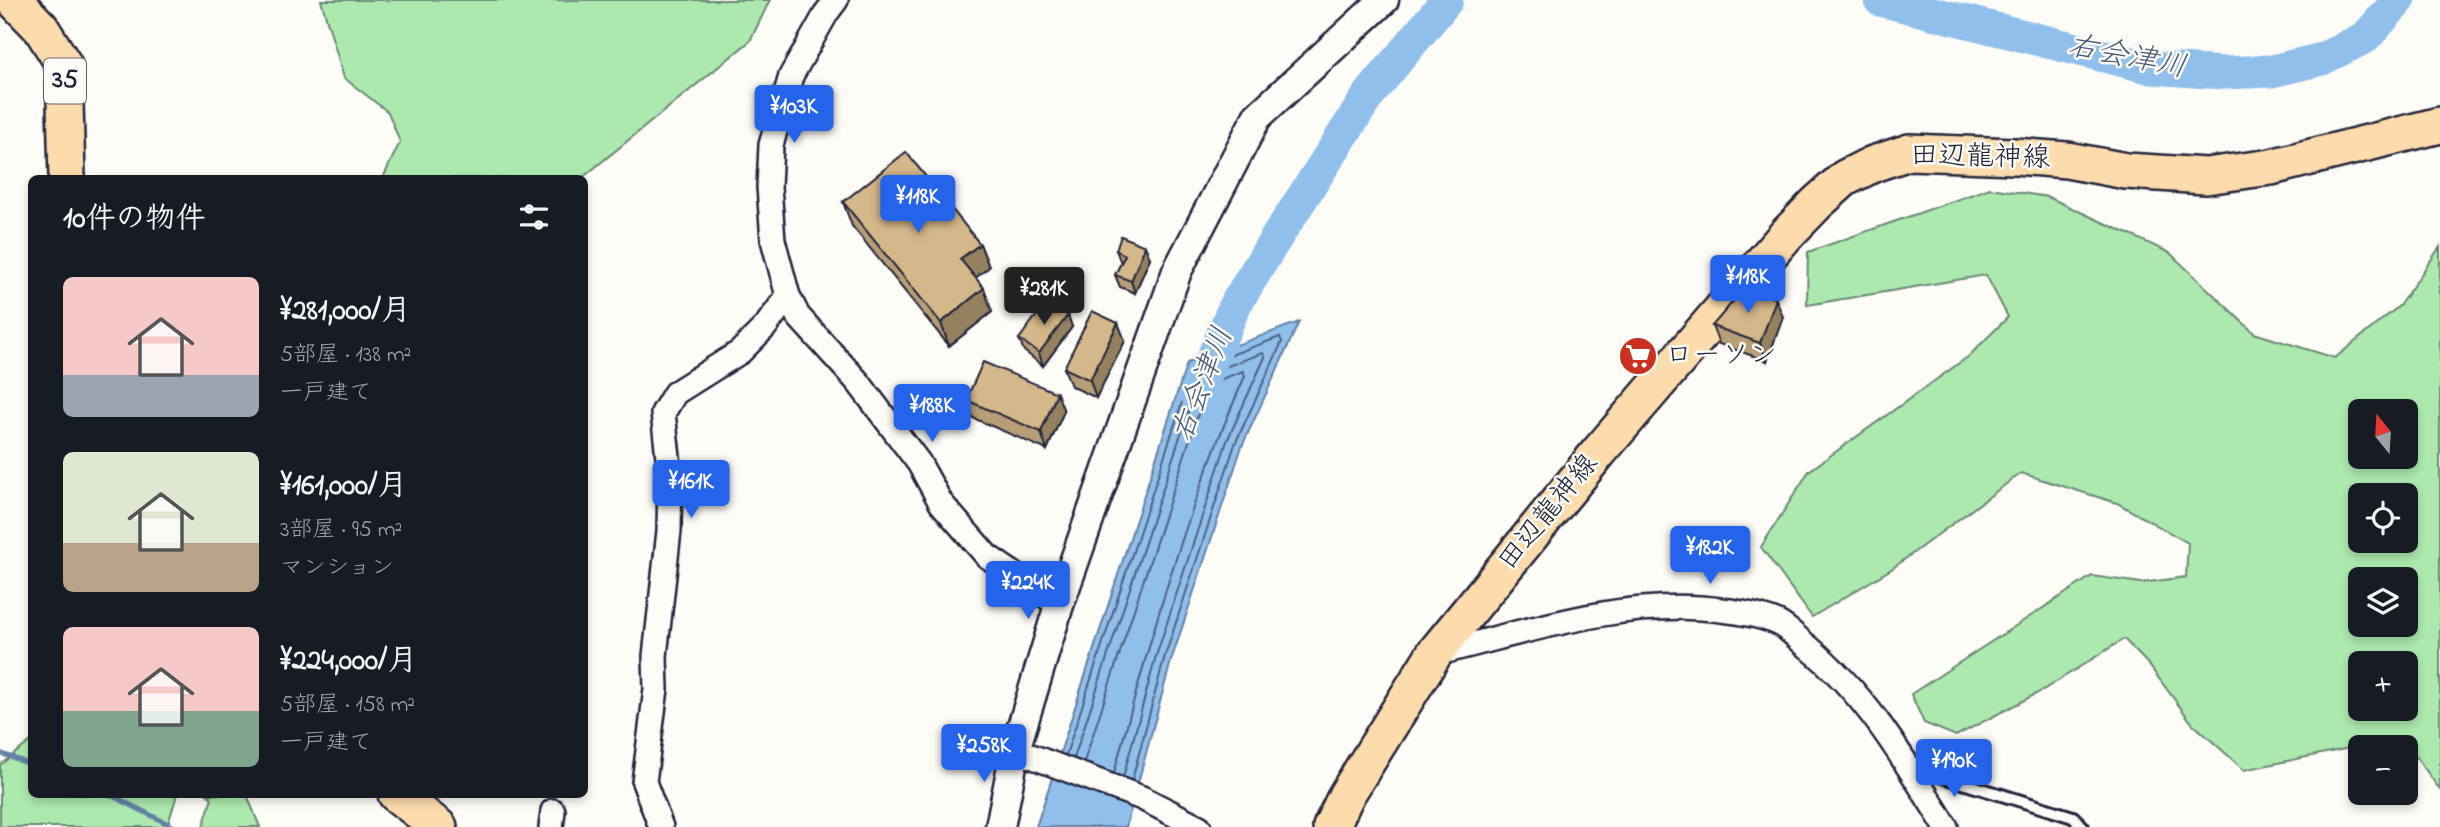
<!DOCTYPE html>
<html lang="ja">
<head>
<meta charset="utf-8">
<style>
  body { margin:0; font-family:"Indie Flower","Klee One",sans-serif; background:#242831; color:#f1f3f6; height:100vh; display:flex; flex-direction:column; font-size:26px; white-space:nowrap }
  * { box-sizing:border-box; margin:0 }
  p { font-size:23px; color:#9ea1a6 }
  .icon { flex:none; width:38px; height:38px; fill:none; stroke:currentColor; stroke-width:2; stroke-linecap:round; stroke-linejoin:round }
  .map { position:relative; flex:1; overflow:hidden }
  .details { position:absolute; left:28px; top:175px; width:560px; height:623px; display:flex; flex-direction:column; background:#171b24; border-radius:10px; box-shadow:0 4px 10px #0003 }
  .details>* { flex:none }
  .needle { width:46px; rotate:342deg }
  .buttons { position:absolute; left:2348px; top:399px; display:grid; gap:14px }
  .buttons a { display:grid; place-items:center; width:70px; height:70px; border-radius:10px; background:#171b24; box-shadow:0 4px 10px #0003; font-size:35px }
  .price { position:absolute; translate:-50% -60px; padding:0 16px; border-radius:7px; background:#2563eb; color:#fff; font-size:23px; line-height:46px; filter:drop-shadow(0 2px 4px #0008) }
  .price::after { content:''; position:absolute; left:50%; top:42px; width:21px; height:16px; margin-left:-10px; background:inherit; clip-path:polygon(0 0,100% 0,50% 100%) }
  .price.on { background:#222; color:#fff }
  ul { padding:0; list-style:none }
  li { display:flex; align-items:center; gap:21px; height:175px; padding:0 35px }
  li span { display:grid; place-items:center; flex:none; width:196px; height:140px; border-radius:10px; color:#555 }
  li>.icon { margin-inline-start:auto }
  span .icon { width:84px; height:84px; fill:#fffc; stroke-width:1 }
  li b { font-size:30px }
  h2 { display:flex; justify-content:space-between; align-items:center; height:84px; padding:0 35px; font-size:30px }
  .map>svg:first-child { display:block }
  .green { fill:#ade9ae; stroke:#688674; stroke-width:2; fill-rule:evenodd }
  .water { fill:#90bfeb; stroke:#6480a5; stroke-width:2 }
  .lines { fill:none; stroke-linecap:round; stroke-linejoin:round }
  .shore { stroke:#4e6181; stroke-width:2 }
  .stream { stroke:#6480a5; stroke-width:5 }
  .river { stroke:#90bfeb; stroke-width:33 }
  .service-casing { stroke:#22223b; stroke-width:16 }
  .minor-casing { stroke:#22223b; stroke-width:28 }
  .tertiary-casing { stroke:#22223b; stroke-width:33 }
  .primary-casing { stroke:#22223b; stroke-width:40 }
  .service { stroke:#fdfcf7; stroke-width:10 }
  .minor { stroke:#fdfcf7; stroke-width:23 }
  .tertiary { stroke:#fdfcf7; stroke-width:28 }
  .primary { stroke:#fcdcac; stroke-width:35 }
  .wall { fill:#b79e77; stroke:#22223b; stroke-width:2 }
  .shaded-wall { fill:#958161; stroke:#22223b; stroke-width:2 }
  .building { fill:#d5b88a; stroke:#22223b; stroke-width:2 }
  .labels { text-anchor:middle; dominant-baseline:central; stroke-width:5; stroke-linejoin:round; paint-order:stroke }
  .shield { fill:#fdfcf7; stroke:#646373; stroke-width:2 }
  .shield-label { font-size:26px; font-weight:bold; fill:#22223b }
  .street-label { font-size:28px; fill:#22223b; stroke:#fdfcf7 }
  .poi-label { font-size:28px; fill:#22223b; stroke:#fdfcf7; text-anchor:start }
  .water-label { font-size:30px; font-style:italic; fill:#485979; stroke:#fdfcf7 }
</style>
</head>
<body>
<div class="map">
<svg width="2440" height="827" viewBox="0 0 2440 827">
  <rect width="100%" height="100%" fill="#fdfcf7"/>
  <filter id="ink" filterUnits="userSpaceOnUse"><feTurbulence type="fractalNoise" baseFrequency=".0143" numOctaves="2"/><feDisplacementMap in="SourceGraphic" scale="14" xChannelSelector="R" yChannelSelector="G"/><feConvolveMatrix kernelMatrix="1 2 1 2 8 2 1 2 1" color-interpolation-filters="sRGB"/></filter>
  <g filter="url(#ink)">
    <!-- green -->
    <g class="green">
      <polygon points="321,0 770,0 750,41 582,178 383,178 400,142 388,112 344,78"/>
      <path d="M 1990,188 L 2048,197 L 2170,253 L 2254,333 L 2335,358 L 2399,306 L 2440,247 L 2440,790 L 2410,748 L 2406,747 L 2359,746 L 2244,770 L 2192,723 L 2148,664 L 2124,639 L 2040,692 L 1956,736 L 1924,723 L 1911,694 L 2092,576 L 2141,583 L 2186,577 L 2188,543 L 2117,503 L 2021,473 L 1893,568 L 1812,617 L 1761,547 L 1809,471 L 1969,356 L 2008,317 L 1986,275 L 1807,305 L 1808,252 ZM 2361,411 L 2406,411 L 2406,457 L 2361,457 ZM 2361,495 L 2406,495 L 2406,541 L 2361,541 ZM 2361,579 L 2406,579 L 2406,625 L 2361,625 ZM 2361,663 L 2406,663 L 2406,709 L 2361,709 Z"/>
      <polygon points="31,741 32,794 177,795 167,827 0,827 0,765"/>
      <polygon points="207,794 247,795 260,827 203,827 212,798"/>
    </g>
    <!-- water -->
    <polygon class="water" points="1299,322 1242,446 1171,661 1126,827 1036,827 1187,363"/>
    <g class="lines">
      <!-- shore -->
      <g class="shore">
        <polyline points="1066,755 1193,369 1280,337 1282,342 1235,444 1164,659 1132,780"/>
        <polyline points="1074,758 1200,376 1263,353 1265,357 1227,441 1156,656 1123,777"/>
        <path d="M 1084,762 L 1208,384 L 1243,371 L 1245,376 C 1188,503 1150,639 1114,773"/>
      </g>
      <!-- stream -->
      <g class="stream">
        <polyline points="0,753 32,765"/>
        <polyline points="109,794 174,827"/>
      </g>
      <!-- river -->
      <g class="river">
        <polyline points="1880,0 2152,68 2223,73 2272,71 2322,59 2366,37 2399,0"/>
        <polyline points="1197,395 1235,305 1273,243 1368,96 1447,0"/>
      </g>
      <defs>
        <polyline id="service" points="1911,767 2073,817 2083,827"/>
        <g id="minor">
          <polyline points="836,0 827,12 791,76 771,145 769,187 773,240 788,296 798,316 858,382 919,463 941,503 987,556 1059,605"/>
          <path d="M 1434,654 C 1526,632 1626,597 1721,610 C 1740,612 1760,615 1778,623 C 1788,628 1798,639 1807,646 C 1868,696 1905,761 1946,827"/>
          <polyline points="1015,750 1142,798 1199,827"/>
          <polyline points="551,827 553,811"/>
          <polyline points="661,827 644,782 656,689 655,656 669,531 670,474 663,413 675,393 740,352 765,327 788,296"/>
        </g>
        <polyline id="tertiary" points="1000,827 1015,750 1059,605 1177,271 1257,117 1384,0"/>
        <g id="primary">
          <polyline points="14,0 41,28 64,65 67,178"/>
          <polyline points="396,794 439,827"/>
          <polyline points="1331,827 1347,794 1434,654 1598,453 1786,235 1817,203 1845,178 1873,164 1909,152 2015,156 2067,160 2126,171 2206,176 2271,167 2440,125"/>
        </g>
      </defs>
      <!-- service casing -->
      <use href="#service" class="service-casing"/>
      <!-- minor casing -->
      <use href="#minor" class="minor-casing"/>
      <!-- tertiary casing -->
      <use href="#tertiary" class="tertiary-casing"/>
      <!-- primary casing -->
      <use href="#primary" class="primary-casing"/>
      <!-- service -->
      <use href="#service" class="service"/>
      <!-- minor -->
      <use href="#minor" class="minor"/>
      <!-- tertiary -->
      <use href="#tertiary" class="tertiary"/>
      <!-- primary -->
      <use href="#primary" class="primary"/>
    </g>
    <!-- wall -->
    <g class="wall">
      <polygon points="843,202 980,244 989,267 975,278 992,312 949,346 852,226"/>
      <polygon points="1116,250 1150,258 1135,293 1120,287 1115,275 1121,263"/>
      <polygon points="1068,315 1072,327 1043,366 1024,351 1019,339"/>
      <polygon points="1783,317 1767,361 1719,344 1712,326"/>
      <polygon points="1118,323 1125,341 1096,398 1071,386 1064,368"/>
      <polygon points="966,400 1064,411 1047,450 973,418"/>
    </g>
    <!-- shaded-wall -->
    <g class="shaded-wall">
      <polygon points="980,244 989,267 969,283 960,259"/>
      <polygon points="1145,246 1150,258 1135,293 1131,281"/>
      <polygon points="984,288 992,312 949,346 941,323"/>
      <polygon points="1776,299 1783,317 1767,361 1760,343"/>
      <polygon points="1068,315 1072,327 1043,366 1039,353"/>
      <polygon points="1118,323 1125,341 1096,398 1090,380"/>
      <polygon points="1057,393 1064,411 1047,450 1041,432"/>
    </g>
    <!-- building -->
    <g class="building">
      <polygon points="906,152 980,244 960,259 984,288 941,323 843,202"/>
      <polygon points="1121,236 1145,246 1131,281 1115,275 1125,255 1116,250"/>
      <polygon points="1747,285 1776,299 1760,343 1712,326"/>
      <polygon points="1048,300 1068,315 1039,353 1019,339"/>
      <polygon points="1092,311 1118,323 1090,380 1064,368"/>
      <polygon points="983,362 1057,393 1041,432 966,400"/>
    </g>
  </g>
  <!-- icons -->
  <defs>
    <symbol id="supermarket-disc" viewBox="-11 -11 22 22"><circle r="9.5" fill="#c8321e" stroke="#fdfcf7"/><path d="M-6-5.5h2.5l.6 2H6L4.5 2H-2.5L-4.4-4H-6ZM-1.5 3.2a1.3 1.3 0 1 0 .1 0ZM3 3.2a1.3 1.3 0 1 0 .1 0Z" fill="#fff"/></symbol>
  </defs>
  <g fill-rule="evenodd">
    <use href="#supermarket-disc" x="1616" y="334" width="44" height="44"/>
  </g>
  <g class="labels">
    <!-- shield labels -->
    <rect class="shield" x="44" y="58.5" width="42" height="45" rx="5"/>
    <g class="shield-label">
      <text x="65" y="81">35</text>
    </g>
    <!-- street labels -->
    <g class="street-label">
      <text transform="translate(1980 158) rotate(1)">田辺龍神線</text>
      <text transform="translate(1549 513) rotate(-51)">田辺龍神線</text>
    </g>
    <!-- poi labels -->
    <g class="poi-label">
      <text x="1665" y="356">ローソン</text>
    </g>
    <!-- water labels -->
    <g class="water-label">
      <text transform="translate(2127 58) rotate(11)">右会津川</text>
      <text transform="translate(1204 385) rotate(-69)">右会津川</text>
    </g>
  </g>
</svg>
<div class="buttons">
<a><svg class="needle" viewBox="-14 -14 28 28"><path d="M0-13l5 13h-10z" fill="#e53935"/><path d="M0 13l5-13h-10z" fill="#9ea1a6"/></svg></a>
<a><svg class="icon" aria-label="locate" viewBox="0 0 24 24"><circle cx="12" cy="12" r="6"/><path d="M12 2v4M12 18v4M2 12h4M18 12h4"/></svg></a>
<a><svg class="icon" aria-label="layers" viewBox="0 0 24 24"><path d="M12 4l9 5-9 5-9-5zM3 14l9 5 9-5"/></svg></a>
<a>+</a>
<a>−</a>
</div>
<b class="price" style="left:794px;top:145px">¥103K</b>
<b class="price" style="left:918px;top:235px">¥118K</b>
<b class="price" style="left:1748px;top:315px">¥118K</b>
<b class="price on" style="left:1044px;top:327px">¥281K</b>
<b class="price" style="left:932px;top:444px">¥188K</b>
<b class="price" style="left:691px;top:520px">¥161K</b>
<b class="price" style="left:1710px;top:586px">¥182K</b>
<b class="price" style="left:1028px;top:621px">¥224K</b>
<b class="price" style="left:984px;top:784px">¥258K</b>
<b class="price" style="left:1954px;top:799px">¥190K</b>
<section class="details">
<h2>10件の物件<svg class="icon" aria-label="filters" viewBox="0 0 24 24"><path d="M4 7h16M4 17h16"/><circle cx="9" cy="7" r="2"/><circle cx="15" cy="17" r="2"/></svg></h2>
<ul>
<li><span style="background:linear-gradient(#f6c9c9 70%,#9aa5b1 0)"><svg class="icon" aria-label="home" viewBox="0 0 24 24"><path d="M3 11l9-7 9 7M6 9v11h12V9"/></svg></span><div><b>¥281,000/月</b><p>5部屋 · 138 m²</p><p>一戸建て</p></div></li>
<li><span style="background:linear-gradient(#dfe7d0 65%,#b9a48a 0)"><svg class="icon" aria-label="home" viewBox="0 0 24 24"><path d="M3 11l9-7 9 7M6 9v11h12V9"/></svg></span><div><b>¥161,000/月</b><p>3部屋 · 95 m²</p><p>マンション</p></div></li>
<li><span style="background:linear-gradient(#f6c9c9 60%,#7fa58c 0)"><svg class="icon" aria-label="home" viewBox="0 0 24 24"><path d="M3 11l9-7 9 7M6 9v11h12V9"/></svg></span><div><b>¥224,000/月</b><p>5部屋 · 158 m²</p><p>一戸建て</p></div></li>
</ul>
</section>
</div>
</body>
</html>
